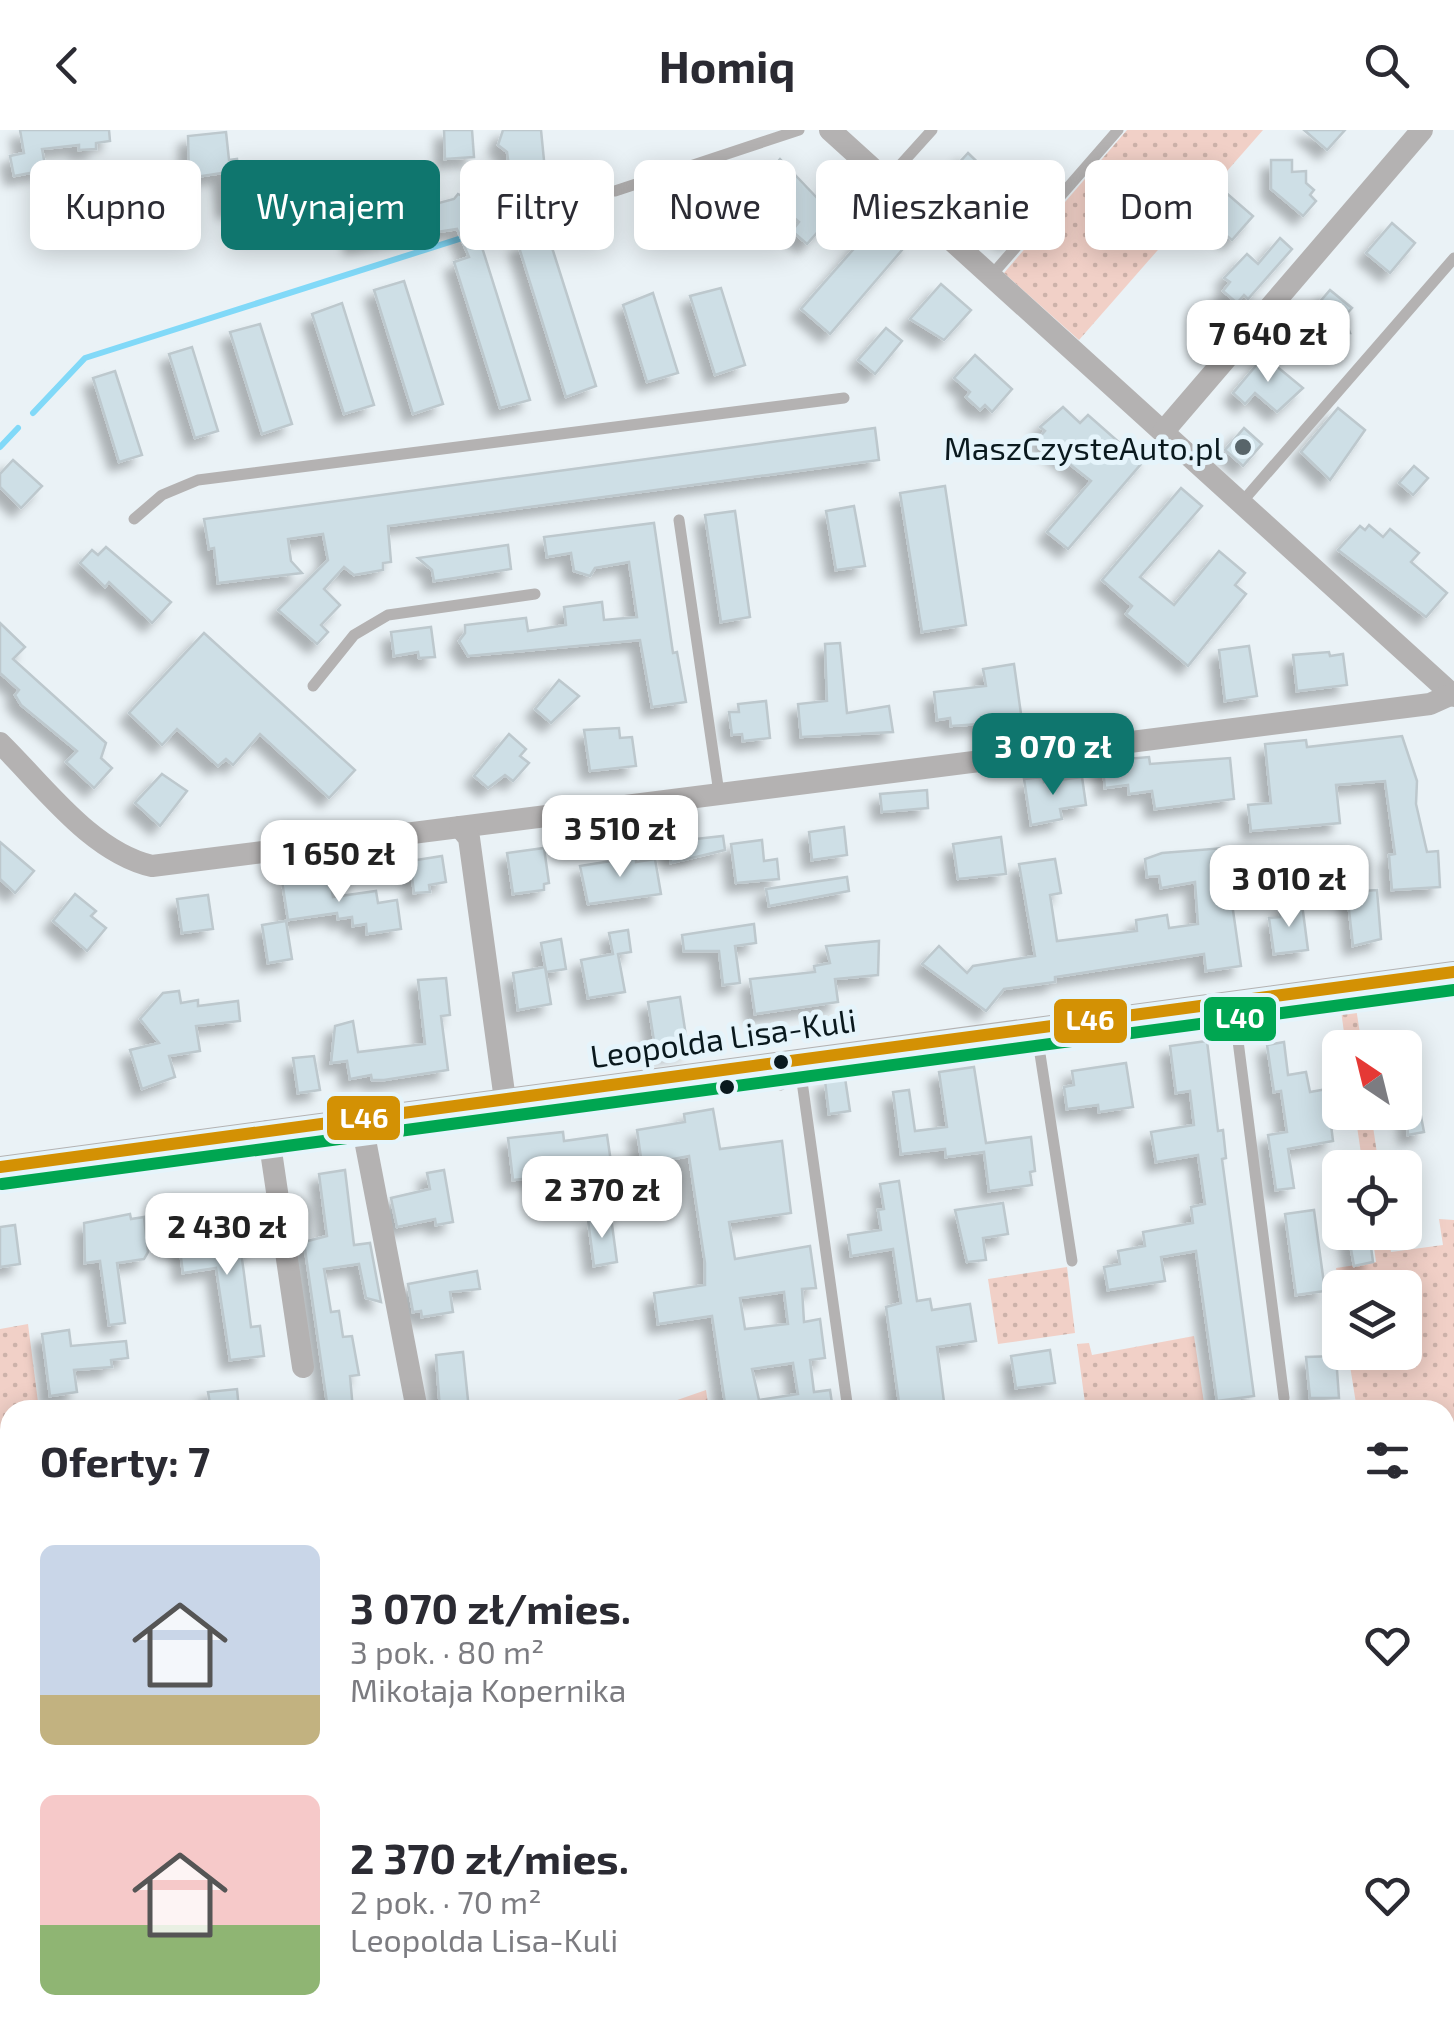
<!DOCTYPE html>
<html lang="pl">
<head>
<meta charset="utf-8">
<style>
  body { margin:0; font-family:"Exo 2",sans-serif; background:#f7f7f7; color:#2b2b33; height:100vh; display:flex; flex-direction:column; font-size:38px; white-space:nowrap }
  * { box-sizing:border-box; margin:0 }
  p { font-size:32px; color:#7c7c81 }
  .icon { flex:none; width:55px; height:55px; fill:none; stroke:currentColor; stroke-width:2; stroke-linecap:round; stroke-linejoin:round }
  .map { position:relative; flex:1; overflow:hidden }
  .drawer { position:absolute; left:0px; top:1270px; width:1455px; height:640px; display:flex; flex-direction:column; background:#fff; border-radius:30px 30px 0 0; box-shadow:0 5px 25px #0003 }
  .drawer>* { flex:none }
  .top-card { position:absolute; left:30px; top:30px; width:1395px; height:90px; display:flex; gap:20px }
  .needle { width:65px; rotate:325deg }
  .controls { position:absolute; left:1322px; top:900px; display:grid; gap:20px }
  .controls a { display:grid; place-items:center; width:100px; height:100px; border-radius:15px; background:#fff; box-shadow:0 5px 25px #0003; font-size:50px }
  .price { position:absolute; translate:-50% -85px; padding:0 22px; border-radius:20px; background:#fff; color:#222; font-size:32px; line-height:65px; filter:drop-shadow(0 2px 5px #0008) }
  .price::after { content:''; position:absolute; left:50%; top:60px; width:30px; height:22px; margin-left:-15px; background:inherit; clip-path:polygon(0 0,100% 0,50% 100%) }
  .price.active { background:#0f766e; color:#fff }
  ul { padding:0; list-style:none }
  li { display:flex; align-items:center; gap:30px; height:250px; padding:0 40px }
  li span { display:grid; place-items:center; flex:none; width:280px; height:200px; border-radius:15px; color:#555 }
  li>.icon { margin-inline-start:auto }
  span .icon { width:120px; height:120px; fill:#fffc; stroke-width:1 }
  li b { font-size:42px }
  h2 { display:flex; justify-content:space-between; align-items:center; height:120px; padding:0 40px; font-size:42px }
  .chip { padding:0 35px; border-radius:15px; background:#fff; box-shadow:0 5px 25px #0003; font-size:35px; line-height:90px }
  .chip.active { background:#0f766e; color:#fff }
  header { display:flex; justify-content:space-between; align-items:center; height:130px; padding:0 40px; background:#fff; font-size:45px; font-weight:700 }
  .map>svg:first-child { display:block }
  .grass { fill:url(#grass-dots) }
  .forest { fill:url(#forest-crowns) }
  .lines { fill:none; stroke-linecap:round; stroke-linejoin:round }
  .stream { stroke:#81d9f8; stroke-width:6 }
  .building { fill:#cedfe6; stroke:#bdc8cd; stroke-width:2.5; fill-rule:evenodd; filter:url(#shadow) }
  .lane { stroke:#b4b2b2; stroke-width:11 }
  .street { stroke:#b4b2b2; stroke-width:22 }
  .bus-1-casing { stroke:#e5f4fb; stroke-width:20 }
  .bus-2-casing { stroke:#e5f4fb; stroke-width:20 }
  .bus-1 { stroke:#d39104; stroke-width:12 }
  .bus-2 { stroke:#00a651; stroke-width:12 }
  .poi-dot { fill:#58656a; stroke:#e5f4fb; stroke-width:4 }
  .bus-dot { fill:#0a191e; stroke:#e5f4fb; stroke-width:4 }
  .labels { text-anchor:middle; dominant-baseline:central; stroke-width:10; stroke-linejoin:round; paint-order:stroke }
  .poi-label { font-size:32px; fill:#0a191e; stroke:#e5f4fb; text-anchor:end }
  .street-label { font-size:32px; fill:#0a191e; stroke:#e5f4fb }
  .line-badge { stroke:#e5f4fb; stroke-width:4 }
  .badge-label { font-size:28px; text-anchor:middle; font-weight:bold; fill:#fff }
</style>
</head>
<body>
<header><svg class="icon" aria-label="back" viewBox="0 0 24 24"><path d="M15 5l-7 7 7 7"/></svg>Homiq<svg class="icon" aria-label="search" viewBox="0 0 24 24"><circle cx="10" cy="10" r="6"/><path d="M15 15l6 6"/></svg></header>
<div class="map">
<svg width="1454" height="1910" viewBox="0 0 1454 1910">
  <defs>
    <pattern id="grass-dots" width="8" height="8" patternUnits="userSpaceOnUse" patternTransform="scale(2.5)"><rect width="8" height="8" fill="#f1d0c7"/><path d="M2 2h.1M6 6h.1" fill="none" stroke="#cdb2aa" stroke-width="1.8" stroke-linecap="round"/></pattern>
    <pattern id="forest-crowns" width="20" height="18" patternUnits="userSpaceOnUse" patternTransform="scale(2.5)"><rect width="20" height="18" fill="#f1d0c7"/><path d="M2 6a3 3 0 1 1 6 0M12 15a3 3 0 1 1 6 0" fill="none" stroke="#cdb2aa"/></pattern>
    <filter id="shadow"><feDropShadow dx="-9" dy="9" stdDeviation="5" flood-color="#0004"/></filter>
  </defs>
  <rect width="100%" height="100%" fill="#eaf2f6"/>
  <!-- grass -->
  <g class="grass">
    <polygon points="1127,0 1263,0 1079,210 1004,143"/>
    <polygon points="1355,871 1362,917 1346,917 1340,873"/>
    <polygon points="1355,983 1371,983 1379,1037 1363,1037"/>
    <polygon points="1439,1089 1454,1090 1454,1380 1445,1379 1445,1280 1357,1280 1348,1223 1405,1222 1405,1158 1340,1158 1340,1163 1336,1138 1376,1132 1372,1103 1388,1103 1391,1122 1443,1115"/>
    <polygon points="1067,1137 1075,1203 998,1214 988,1149"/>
    <polygon points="28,1194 39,1280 10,1280 10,1410 0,1344 0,1199"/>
    <polygon points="1194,1206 1205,1280 1086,1280 1077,1214 1089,1213 1092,1225"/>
    <polygon points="811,1900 902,1900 903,1910 812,1910"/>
  </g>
  <!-- forest -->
  <polygon class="forest" points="706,1260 709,1280 626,1280 660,1276"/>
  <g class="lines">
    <!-- stream -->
    <g class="stream">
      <polyline points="33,283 85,228 591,67"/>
      <polyline points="0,317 18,298"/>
      <polyline points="1445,1755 1454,1816"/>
    </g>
  </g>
  <!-- building -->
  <g class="building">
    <polygon points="20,0 109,0 110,11 96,13 96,19 79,20 79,15 42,19 46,40 14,46 10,26 24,23"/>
    <polygon points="444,0 472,0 474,27 445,29"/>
    <polygon points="503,0 541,0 547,61 513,66 507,22 498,15"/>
    <polygon points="1304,0 1345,0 1327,20"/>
    <polygon points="226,2 229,30 237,29 243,77 226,79 222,43 189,48 194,75 166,80 162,51 189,47 188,6"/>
    <polygon points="968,23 1032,85 1009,111 945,48"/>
    <polygon points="780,29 819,70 835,51 851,64 807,114 792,101 799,92 757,56"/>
    <polygon points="1271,30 1292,30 1292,42 1306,41 1306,53 1314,60 1310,65 1316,71 1303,86 1271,59"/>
    <polygon points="421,47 428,76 454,69 458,64 476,73 480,94 475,95 530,270 500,278 454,132 469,127 457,99 354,115 346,60"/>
    <polygon points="1224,61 1253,86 1232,110 1202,86"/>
    <polygon points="880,89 908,113 830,204 801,179"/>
    <polygon points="1392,93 1415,113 1390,143 1366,123"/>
    <polygon points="548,105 596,256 566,267 518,114"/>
    <polygon points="1280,108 1292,119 1248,169 1244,165 1237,173 1223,161 1230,152 1224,148 1247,124 1258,134"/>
    <polygon points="404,151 443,274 413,284 374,160"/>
    <polygon points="941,154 971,180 944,210 910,189"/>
    <polygon points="721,158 745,235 715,245 690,166"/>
    <polygon points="1330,160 1352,178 1344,187 1350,203 1337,203 1330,211 1305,189"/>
    <polygon points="653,163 678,243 647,252 623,175"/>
    <polygon points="342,173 374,275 344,284 312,184"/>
    <polygon points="260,194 292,294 262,304 230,202"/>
    <polygon points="886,198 902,211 875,244 858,230"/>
    <polygon points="192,217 218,301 195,308 169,224"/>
    <polygon points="975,225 1012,259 992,282 985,275 980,280 966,267 970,262 954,248"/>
    <polygon points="1264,226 1303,258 1277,282 1255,263 1245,274 1233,263"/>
    <polygon points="115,241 142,325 119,332 93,248"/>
    <polygon points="1063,277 1080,293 1088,285 1122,315 1127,309 1147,327 1068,419 1047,402 1091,351 1038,309 1045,301 1040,297"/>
    <polygon points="1338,278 1365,300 1330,350 1301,322"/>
    <polygon points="875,298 879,330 388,396 391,432 383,433 383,440 354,445 344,437 324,459 340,475 321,495 328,502 317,514 278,480 328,430 323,404 288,409 291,431 302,443 218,453 214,418 209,419 204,389"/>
    <polygon points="1244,298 1262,314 1243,336 1225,320"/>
    <polygon points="13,330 42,356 21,378 0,357 0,344"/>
    <polygon points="1414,336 1428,348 1413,365 1399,353"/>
    <polygon points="945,356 966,495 922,502 900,363"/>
    <polygon points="1181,358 1202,376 1140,447 1174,475 1219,421 1245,443 1235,455 1246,464 1188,536 1126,484 1132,476 1102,450"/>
    <polygon points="854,376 865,436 836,440 826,381"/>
    <polygon points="735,381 750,487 721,492 705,385"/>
    <polygon points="654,393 673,523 677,522 686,572 652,577 640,510 468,526 459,511 465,503 465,495 526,488 528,501 566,495 564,477 602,472 604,490 637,487 629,432 595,438 590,446 574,441 571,423 547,427 544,407"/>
    <polygon points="1369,395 1383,407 1390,399 1419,423 1411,432 1447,463 1426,487 1338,420 1360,396 1365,400"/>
    <polygon points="508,415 511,439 455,448 434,451 432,440 418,428"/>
    <polygon points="106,417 171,472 152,493 109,452 105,457 80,433 92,420 98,425"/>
    <polygon points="0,493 25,517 13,529 106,613 101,628 112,638 94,658 66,632 77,621 21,575 15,565 19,560 0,543"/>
    <polygon points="431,497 435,527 419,528 418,522 394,526 391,502"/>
    <polygon points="204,503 355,640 329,668 260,604 233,635 226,629 218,636 177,599 162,615 129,583"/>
    <polygon points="840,513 847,583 889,576 893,602 801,607 798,574 827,571 825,514"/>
    <polygon points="1249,516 1257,566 1225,571 1219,520"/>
    <polygon points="1329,522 1330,526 1343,524 1347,555 1297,561 1293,525"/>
    <polygon points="1014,534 1022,591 951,596 950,588 937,590 934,562 986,556 983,539"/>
    <polygon points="559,550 579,566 551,593 535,579"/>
    <polygon points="766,571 770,608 743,611 742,604 732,605 729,582 739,582 738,574"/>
    <polygon points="619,598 620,608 632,607 636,636 590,641 584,600"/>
    <polygon points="509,604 526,619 520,626 529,633 513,651 505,645 488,658 474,646"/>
    <polygon points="1402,606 1417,651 1416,674 1427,722 1438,721 1440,757 1392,760 1389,725 1395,724 1385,651 1336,655 1340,693 1251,701 1248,675 1271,673 1265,614 1306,610 1307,617"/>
    <polygon points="1149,627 1150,634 1230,628 1234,669 1155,679 1152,661 1129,664 1128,655 1105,658 1102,631"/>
    <polygon points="162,644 187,661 160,696 135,673"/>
    <polygon points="1043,647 1044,652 1082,647 1086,675 1060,679 1062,689 1031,695 1024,649"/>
    <polygon points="927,660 928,678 882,682 880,664"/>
    <polygon points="684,694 687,710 723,706 725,720 671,733 666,696"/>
    <polygon points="844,697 847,725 812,730 809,702"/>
    <polygon points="1001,707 1006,744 958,749 953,714"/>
    <polygon points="762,710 764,731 777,729 779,749 736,753 731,714"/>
    <polygon points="0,712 34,741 15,763 0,749"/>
    <polygon points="544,718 549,753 544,754 544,760 513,764 507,723"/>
    <polygon points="1224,718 1241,836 1206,841 1204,824 1055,847 1055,852 1004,859 986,881 922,834 939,816 967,843 973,836 1035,826 1019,734 1055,729 1061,763 1050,765 1057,811 1137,801 1136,790 1167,785 1169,798 1198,794 1195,752 1161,758 1159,746 1147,747 1145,729 1162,723"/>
    <polygon points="442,726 446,752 429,755 430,762 414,763 410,731"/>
    <polygon points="636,727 636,732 655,729 661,764 588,774 580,736"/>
    <polygon points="317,745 318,751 330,749 333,767 376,761 378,773 397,770 401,799 367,804 366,794 353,796 352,787 338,789 337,783 288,790 282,751"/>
    <polygon points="847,747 849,761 769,776 766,759"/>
    <polygon points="1377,760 1381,809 1353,816 1347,762"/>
    <polygon points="75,764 96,781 91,786 106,798 87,821 53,791"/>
    <polygon points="208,765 213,799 182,803 177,769"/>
    <polygon points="1302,774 1308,820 1274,824 1269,788 1280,787 1279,777"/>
    <polygon points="286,791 292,829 268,833 262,795"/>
    <polygon points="754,794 756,813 735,816 740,853 723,855 719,821 684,821 682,805"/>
    <polygon points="628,800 631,822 618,824 625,862 588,868 581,830 613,824 609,803"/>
    <polygon points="561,809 566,839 546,842 541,813"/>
    <polygon points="879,811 878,845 835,849 838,872 755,884 750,849 815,842 814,836 830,833 826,816"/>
    <polygon points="545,837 551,874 518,880 513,843"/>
    <polygon points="446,848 450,885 441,886 448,940 384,950 372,950 371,945 350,949 347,931 331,933 335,896 353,891 358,922 425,914 418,850"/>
    <polygon points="179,861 181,873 198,870 198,876 238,871 240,891 196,896 200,921 169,926 175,947 142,959 130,920 159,913 140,889 163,863"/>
    <polygon points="680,867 688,919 656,924 648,872"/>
    <polygon points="1207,911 1218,1001 1223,1000 1226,1028 1222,1029 1254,1266 1217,1271 1196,1121 1161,1127 1165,1151 1108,1160 1104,1137 1120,1134 1118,1121 1145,1116 1143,1102 1193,1093 1191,1077 1205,1074 1198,1025 1156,1032 1151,1002 1194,995 1190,961 1176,963 1170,916"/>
    <polygon points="1284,912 1288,945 1306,942 1310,962 1338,957 1340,978 1329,979 1333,1011 1288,1019 1294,1058 1276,1060 1268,1005 1287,1002 1281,961 1274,962 1267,915"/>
    <polygon points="314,926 320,960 298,963 293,928"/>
    <polygon points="1126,933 1133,977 1099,982 1098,975 1067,979 1064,957 1074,955 1072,941"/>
    <polygon points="974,937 986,1013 1031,1007 1035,1041 1030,1042 1032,1055 989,1061 984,1022 946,1027 945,1019 901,1024 893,962 909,960 915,1001 947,997 939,942"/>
    <polygon points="1413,944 1424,1002 1408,1005 1405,945"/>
    <polygon points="845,948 850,981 829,984 825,951"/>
    <path d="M 713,979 L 720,1019 L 782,1011 L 791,1083 L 729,1092 L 735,1129 L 810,1116 L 816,1158 L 802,1159 L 804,1192 L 820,1189 L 825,1228 L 810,1230 L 814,1262 L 830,1260 L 833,1280 L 726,1280 L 712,1186 L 658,1194 L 654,1163 L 705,1155 L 705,1133 L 689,1026 L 642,1035 L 637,1000 L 685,992 L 684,984 ZM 784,1162 L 788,1194 L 745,1199 L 740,1168 ZM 793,1233 L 798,1264 L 759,1270 L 752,1239 Z"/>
    <polygon points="563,1002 564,1011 607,1005 612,1039 513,1050 508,1008"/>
    <polygon points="345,1040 354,1115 370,1113 381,1172 366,1168 359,1134 324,1139 331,1182 339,1181 343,1207 352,1206 359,1245 350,1246 353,1280 328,1280 304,1112 327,1106 319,1044"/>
    <polygon points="444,1040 453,1092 436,1095 435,1089 397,1097 391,1068 430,1059 427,1043"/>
    <polygon points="899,1051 917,1171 930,1169 932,1180 970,1174 976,1211 937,1217 945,1280 900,1280 886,1177 901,1173 893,1119 851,1126 848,1105 881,1100 878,1080 884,1079 880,1054"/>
    <polygon points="1003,1073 1008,1104 983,1108 986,1130 967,1132 955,1080"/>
    <polygon points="250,1080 253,1120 241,1121 251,1197 260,1196 264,1226 230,1230 216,1138 183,1143 178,1105 218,1101 216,1088"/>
    <polygon points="1314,1080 1325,1161 1296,1165 1285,1084"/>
    <polygon points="130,1084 131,1089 144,1087 148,1122 144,1129 117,1133 125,1193 109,1195 100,1131 85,1133 84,1093"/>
    <polygon points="611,1087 617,1132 594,1136 588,1090"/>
    <polygon points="15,1095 20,1134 0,1137 0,1097"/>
    <polygon points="1348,1102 1369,1102 1373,1132 1354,1136"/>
    <polygon points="477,1141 480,1159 450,1162 453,1182 422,1187 421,1181 413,1182 408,1154"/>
    <polygon points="69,1200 71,1216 126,1211 128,1228 111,1230 112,1237 74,1240 77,1262 50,1266 42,1204"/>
    <polygon points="1050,1220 1055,1253 1016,1258 1011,1226"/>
    <polygon points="463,1222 469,1280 440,1280 436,1225"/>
    <polygon points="1336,1226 1339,1268 1310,1268 1306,1227"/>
    <polygon points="237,1259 239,1280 211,1280 208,1262"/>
  </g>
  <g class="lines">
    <!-- lane -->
    <g class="lane">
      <polyline points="886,51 932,0"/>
      <polyline points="615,61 799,0"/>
      <polyline points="990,147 1118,0"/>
      <polyline points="1242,372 1454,128"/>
      <polyline points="134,389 162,365 198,350 844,268"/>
      <polyline points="679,390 719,663"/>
      <polyline points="313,556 354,505 388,485 535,464"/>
      <polyline points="1233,872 1284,1268"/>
      <polyline points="1036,898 1072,1131"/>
      <polyline points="799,930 848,1280"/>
      <polyline points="779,933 781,955"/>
      <polyline points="517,1900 518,1910"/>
      <polyline points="600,1900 602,1910"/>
      <polyline points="788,1900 789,1910"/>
    </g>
    <!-- street -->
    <g class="street">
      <polyline points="830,0 1454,566"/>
      <polyline points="1163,302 1422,0"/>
      <path d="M 0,613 C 43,655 91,722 152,736 L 1430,574 L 1452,564"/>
      <polyline points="460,697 469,708 505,970"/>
      <polyline points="361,989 417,1280"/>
      <polyline points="268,1001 303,1237"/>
      <polyline points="0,1037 1454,842"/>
      <polyline points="1445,1867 1454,1866"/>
      <polyline points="1366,1900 1367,1910"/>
      <polyline points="1094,1910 1176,1900"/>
    </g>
    <defs>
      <polyline id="bus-1" points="0,1037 1454,842"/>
      <polyline id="bus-2" points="2,1054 1454,860"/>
    </defs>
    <!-- bus-1 casing -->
    <use href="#bus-1" class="bus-1-casing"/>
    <!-- bus-2 casing -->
    <use href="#bus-2" class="bus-2-casing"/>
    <!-- bus-1 -->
    <use href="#bus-1" class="bus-1"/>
    <!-- bus-2 -->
    <use href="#bus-2" class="bus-2"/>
  </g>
  <!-- markers -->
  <circle class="poi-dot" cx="1243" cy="317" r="10"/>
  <g class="bus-dot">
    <circle cx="781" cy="932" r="9"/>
    <circle cx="727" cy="957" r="9"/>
  </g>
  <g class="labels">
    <!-- poi labels -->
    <g class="poi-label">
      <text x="1223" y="317">MaszCzysteAuto.pl</text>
    </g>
    <!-- street labels -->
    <g class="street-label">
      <text transform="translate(723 907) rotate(-8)">Leopolda Lisa-Kuli</text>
    </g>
  </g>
  <g class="line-badge">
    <rect x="1202" y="865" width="76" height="48" rx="10" fill="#00a651"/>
    <rect x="1052" y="867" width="77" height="48" rx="10" fill="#d39104"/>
    <rect x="325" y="964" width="77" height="48" rx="10" fill="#d39104"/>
  </g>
  <g class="badge-label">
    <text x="1240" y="898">L40</text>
    <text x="1090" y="900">L46</text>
    <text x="364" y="998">L46</text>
  </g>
</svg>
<div class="controls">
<a><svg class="needle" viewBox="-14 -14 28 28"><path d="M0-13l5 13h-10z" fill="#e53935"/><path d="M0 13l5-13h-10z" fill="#7c7c81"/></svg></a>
<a><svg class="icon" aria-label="locate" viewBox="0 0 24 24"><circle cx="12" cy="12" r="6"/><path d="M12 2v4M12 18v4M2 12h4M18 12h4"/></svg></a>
<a><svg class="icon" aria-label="layers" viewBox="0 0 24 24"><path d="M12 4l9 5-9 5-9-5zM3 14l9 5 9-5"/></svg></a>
</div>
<b class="price" style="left:1268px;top:255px">7 640 zł</b>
<b class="price active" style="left:1053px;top:668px">3 070 zł</b>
<b class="price" style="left:620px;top:750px">3 510 zł</b>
<b class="price" style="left:339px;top:775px">1 650 zł</b>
<b class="price" style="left:1289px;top:800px">3 010 zł</b>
<b class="price" style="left:602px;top:1111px">2 370 zł</b>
<b class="price" style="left:227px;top:1148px">2 430 zł</b>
<div class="top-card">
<a class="chip">Kupno</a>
<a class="chip active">Wynajem</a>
<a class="chip">Filtry</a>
<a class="chip">Nowe</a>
<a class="chip">Mieszkanie</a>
<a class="chip">Dom</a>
</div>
<section class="drawer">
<h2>Oferty: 7<svg class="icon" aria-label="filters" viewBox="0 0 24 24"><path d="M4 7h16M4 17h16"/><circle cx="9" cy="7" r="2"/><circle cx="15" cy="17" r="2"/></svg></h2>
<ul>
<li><span style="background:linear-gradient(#c9d6e8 75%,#c2b280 0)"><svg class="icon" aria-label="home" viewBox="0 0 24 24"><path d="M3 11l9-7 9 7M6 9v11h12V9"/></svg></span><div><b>3 070 zł/mies.</b><p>3 pok. · 80 m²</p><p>Mikołaja Kopernika</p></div><svg class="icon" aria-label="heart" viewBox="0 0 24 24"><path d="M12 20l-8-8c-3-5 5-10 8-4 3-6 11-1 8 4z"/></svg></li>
<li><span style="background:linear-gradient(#f6c9c9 65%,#8fb573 0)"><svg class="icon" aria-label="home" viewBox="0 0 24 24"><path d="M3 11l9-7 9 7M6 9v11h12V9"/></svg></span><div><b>2 370 zł/mies.</b><p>2 pok. · 70 m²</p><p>Leopolda Lisa-Kuli</p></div><svg class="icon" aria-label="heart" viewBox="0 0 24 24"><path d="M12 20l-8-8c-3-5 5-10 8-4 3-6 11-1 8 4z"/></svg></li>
</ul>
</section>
</div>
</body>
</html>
